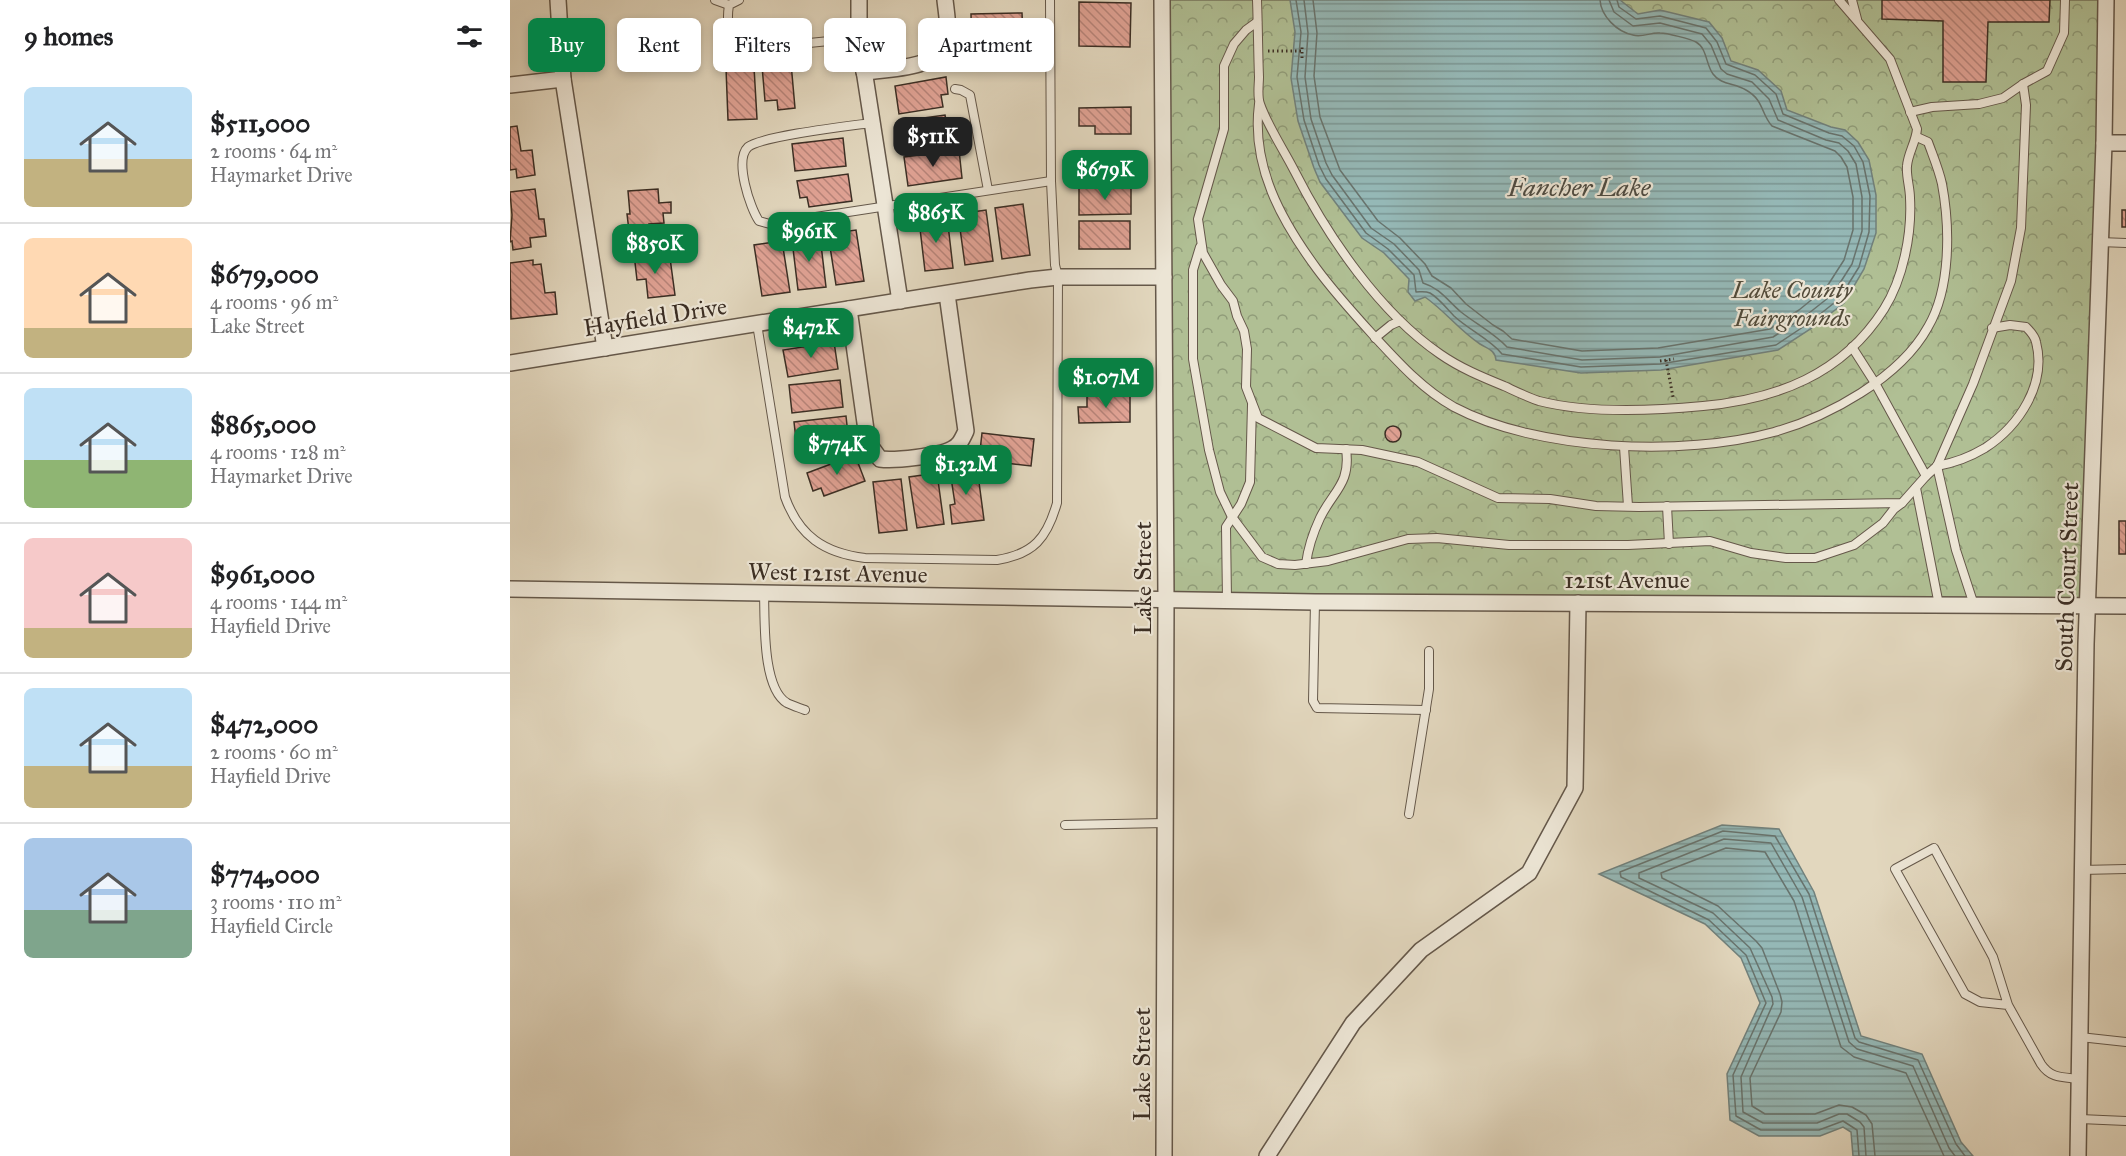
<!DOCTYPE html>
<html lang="en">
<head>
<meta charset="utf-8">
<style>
  body { margin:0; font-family:"IM FELL Great Primer",serif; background:#f6f6f6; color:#202124; height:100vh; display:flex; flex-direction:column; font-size:22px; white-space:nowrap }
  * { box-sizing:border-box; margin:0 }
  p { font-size:20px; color:#757577 }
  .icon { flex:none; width:33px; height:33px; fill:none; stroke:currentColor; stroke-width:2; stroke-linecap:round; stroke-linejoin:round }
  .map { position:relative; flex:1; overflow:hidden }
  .details { display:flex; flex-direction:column; background:#fff; width:510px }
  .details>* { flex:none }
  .top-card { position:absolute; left:18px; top:18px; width:570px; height:54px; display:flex; gap:12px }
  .price { position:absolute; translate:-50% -51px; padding:0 14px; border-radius:12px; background:#0b8043; color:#fff; font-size:20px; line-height:39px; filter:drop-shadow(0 2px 3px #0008) }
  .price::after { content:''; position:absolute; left:50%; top:36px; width:18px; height:14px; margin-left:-9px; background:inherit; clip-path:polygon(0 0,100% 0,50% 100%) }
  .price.active { background:#222; color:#fff }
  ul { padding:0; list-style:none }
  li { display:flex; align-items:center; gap:18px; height:150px; padding:0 24px }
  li+li { border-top:2px solid #e0e0e0 }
  li span { display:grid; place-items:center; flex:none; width:168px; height:120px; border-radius:9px; color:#555 }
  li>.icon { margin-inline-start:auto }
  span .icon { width:72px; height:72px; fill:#fffc; stroke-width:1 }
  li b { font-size:26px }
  h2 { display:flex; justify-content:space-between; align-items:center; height:72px; padding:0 24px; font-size:26px }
  .pill { padding:0 21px; border-radius:9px; background:#fff; box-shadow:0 3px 9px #0003; font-size:21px; line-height:54px }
  .pill.active { background:#0b8043; color:#fff }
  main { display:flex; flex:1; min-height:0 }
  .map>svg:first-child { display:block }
  .park { fill:url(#park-crowns); stroke:#76765c; stroke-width:1.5 }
  .water { fill:url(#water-rules); stroke:#71817c; stroke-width:1.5 }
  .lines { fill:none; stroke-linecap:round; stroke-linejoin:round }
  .shore { stroke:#68736d; stroke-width:1.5 }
  .building { fill:url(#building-back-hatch); stroke:#3b2e24; stroke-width:1.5 }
  .lane-casing { stroke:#65584a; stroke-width:10 }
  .street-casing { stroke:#65584a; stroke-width:18 }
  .path { stroke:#3b2e24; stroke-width:3; stroke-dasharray:1.5 3; stroke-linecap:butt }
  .lane { stroke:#ece5d5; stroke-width:8 }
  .street { stroke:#ece5d5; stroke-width:15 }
  .labels { text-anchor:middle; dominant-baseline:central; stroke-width:4.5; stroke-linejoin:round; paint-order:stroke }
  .park-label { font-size:24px; font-style:italic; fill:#524b3a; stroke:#ece5d5 }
  .street-label { font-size:24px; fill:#3b2e24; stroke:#ece5d5 }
  .water-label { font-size:26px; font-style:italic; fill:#4d4a41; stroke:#ece5d5 }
</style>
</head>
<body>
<main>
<section class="details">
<h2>9 homes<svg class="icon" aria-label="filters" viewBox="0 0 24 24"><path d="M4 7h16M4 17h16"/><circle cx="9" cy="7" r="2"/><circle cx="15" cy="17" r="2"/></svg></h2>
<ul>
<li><span style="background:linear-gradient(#bfe0f5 60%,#c2b280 0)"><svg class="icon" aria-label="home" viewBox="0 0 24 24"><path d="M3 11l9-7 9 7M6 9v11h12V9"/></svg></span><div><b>$511,000</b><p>2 rooms · 64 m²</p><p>Haymarket Drive</p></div></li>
<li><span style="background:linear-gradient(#ffd9b3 75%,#c2b280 0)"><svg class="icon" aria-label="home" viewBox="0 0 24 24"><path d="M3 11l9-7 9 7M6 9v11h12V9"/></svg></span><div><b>$679,000</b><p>4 rooms · 96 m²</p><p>Lake Street</p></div></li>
<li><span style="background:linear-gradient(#bfe0f5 60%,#8fb573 0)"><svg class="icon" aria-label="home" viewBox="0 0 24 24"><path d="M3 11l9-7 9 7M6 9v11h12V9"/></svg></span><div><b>$865,000</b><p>4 rooms · 128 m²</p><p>Haymarket Drive</p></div></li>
<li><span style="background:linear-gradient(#f6c9c9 75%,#c2b280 0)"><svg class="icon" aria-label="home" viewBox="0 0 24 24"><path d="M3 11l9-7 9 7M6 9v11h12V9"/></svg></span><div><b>$961,000</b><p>4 rooms · 144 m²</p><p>Hayfield Drive</p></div></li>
<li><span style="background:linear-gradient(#bfe0f5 65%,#c2b280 0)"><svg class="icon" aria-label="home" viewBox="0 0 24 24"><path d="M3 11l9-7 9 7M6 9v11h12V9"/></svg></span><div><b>$472,000</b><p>2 rooms · 60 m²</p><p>Hayfield Drive</p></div></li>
<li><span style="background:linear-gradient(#a9c7e8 60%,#7fa58c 0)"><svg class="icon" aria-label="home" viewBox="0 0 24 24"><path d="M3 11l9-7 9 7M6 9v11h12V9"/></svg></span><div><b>$774,000</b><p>3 rooms · 110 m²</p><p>Hayfield Circle</p></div></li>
</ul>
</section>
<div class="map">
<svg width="1616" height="1156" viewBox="0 0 1616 1156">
  <defs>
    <pattern id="park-crowns" width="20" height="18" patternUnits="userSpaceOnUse" patternTransform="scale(1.5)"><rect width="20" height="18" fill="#b0bf94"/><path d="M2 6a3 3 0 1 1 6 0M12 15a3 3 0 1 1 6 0" fill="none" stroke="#909c79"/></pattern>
    <pattern id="water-rules" width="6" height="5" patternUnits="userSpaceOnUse" patternTransform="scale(1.5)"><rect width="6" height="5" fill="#95b8b6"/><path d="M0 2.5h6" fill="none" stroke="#7b9694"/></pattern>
    <pattern id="building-back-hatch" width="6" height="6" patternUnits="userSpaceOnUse" patternTransform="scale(1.5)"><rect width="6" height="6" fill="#e0a294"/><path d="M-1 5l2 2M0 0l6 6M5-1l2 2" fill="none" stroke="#b78479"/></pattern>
  </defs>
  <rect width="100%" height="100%" fill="#e2d7be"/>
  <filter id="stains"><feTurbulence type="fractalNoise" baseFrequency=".00333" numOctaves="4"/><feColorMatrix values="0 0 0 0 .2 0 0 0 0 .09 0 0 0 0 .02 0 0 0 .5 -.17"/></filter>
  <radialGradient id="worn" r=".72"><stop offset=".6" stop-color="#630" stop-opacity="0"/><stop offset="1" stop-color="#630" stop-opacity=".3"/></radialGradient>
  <!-- park -->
  <polygon class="park" points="653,0 1597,0 1580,611 656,599"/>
  <!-- water -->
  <g class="water">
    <path d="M 780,0 L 1110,0 L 1128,14 L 1150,10 L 1199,22 L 1212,38 L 1221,61 L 1248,70 L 1271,91 L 1277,110 L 1321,127 L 1335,130 L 1348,142 L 1359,160 L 1366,195 L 1366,233 L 1354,269 L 1334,303 L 1302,328 L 1268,350 L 1151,370 L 1071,373 L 986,360 C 985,350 978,349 970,344 C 950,331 935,311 915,297 L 905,301 L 898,292 L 899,279 L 874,253 L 852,238 L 810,182 L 804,168 L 788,121 L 781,78 L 785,32 Z"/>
    <polygon points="1212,825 1269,829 1304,892 1351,1036 1412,1054 1451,1142 1463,1156 1343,1156 1341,1132 1333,1127 1310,1136 1249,1136 1220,1120 1217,1074 1250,1003 1231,958 1195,924 1089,874"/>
  </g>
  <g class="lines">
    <!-- shore -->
    <g class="shore">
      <path d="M 786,0 L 791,32 L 787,77 L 794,120 L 809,165 L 816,179 L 856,233 L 878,249 L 904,275 L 906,292 C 911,292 915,291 920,293 C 930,299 936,308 944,316 C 959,330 980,339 992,354 L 1071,367 L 1150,364 L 1266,345 L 1299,323 L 1329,299 L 1349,267 L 1359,232 L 1360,196 L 1353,162 L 1344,146 L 1332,136 L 1319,133 L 1273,114 L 1266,94 L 1245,75 L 1216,64 L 1207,42 L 1196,28 L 1150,16 L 1126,19 L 1109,7 L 1107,0"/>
      <path d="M 794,0 L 798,33 L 795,77 L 801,119 L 816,163 L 822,175 L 861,228 L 884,244 L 909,270 L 913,283 C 930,288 938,301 951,312 C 966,324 984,333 997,347 L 1072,360 L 1150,357 L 1263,337 L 1294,317 L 1323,294 L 1342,264 L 1352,231 L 1352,197 L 1346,164 L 1338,151 L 1329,143 L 1316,140 L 1268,120 L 1259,99 L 1242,82 L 1217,74 L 1211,69 L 1201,45 L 1192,34 L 1150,23 L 1123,26 L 1104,12 L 1099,0"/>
      <path d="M 803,0 L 807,33 L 804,76 L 810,117 L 830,170 L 868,221 L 890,238 L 915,264 L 922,276 L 941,288 L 956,304 L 983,325 L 993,331 L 1002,339 L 1072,351 L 1148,348 L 1260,329 L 1289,310 L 1316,288 L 1334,260 L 1343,230 L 1343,197 L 1337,167 L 1331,157 L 1325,151 L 1262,126 C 1251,114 1254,100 1236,90 C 1225,83 1211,85 1203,74 C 1196,65 1197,48 1186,42 C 1180,39 1157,33 1150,33 C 1141,32 1132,38 1123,35 C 1107,32 1091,16 1090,0"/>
      <polyline points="1349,1156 1347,1130 1333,1121 1309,1130 1251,1130 1226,1116 1223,1075 1256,1003 1236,955 1199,920 1111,877 1110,872 1213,831 1265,836 1299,894 1345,1038 1349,1042 1408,1060 1446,1144 1455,1156"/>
      <polyline points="1356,1156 1354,1127 1350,1122 1337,1114 1329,1114 1307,1123 1253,1123 1233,1112 1231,1077 1263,1004 1262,997 1240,948 1203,913 1129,878 1129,873 1214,839 1261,843 1292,897 1339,1042 1347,1049 1403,1066 1439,1148 1445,1156"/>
      <polyline points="1365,1156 1362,1124 1356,1115 1342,1107 1329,1105 1305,1114 1255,1114 1242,1106 1240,1078 1271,1012 1272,1002 1270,994 1252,948 1246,941 1208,906 1152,878 1151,873 1216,848 1255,852 1284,901 1331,1047 1344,1057 1396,1073 1434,1156"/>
    </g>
  </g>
  <!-- building -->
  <g class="building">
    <polygon points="1372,0 1540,0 1539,22 1478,22 1476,82 1433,82 1433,21 1372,19"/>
    <polygon points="569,2 621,3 620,47 569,46"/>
    <polygon points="512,13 514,57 462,58 461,14"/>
    <polygon points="281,63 285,108 268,110 267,100 255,101 252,66"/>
    <polygon points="244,67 247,119 218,120 216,68"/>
    <polygon points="436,77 438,94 431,95 433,107 389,114 385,86"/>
    <polygon points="621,107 621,134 585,134 585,126 569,126 569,108"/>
    <polygon points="435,115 438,132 422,134 424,145 396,150 392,121"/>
    <polygon points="7,126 11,151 22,150 25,175 7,178 6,169 0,170 0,127"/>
    <polygon points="333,138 336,166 285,171 282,144"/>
    <polygon points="449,150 452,178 398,186 394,157"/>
    <polygon points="338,174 342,201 299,207 297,197 290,198 287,181"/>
    <polygon points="621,186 621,214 569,215 569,187"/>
    <polygon points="25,189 29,219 34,219 36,236 20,238 21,247 3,250 2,241 0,242 2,215 0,192"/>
    <polygon points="148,189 149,203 161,202 161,213 153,213 154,223 139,224 141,237 120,239 117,214 120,214 118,191"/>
    <polygon points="513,204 520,255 492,259 485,208"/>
    <polygon points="476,210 483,261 455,265 448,214"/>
    <rect x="1612" y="210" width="4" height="17"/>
    <polygon points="437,216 443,268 415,271 409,220"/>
    <rect x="569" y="221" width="51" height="28"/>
    <polygon points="346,230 354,281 326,285 318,234"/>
    <polygon points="310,236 316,287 288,290 282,240"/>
    <polygon points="272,241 280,292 252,296 244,245"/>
    <polygon points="143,252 144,259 160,258 165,295 138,298 136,279 127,280 124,254"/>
    <polygon points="23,260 23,265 31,264 35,293 45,292 47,314 1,319 0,263"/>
    <polygon points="324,342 328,369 278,377 273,350"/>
    <polygon points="330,380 333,407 282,413 279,385"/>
    <polygon points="620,394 620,422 569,423 568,407 577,407 577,395"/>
    <polygon points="336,416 339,444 296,450 294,439 286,440 284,422"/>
    <circle cx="883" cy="434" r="8"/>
    <polygon points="472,433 524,439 521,466 469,460"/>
    <polygon points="345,455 355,481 314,496 311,488 303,491 297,473"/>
    <polygon points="467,467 474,520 442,524 440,505 445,504 440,471"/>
    <polygon points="427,473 434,524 407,528 399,477"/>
    <polygon points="391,479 397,530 369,533 363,482"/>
    <rect x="1609" y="521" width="7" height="33"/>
  </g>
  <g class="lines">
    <defs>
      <g id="lane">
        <polyline points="205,0 219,5"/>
        <path d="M 229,0 L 219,5 C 216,24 219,34 230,50 L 349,38"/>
        <path d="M 747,0 C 748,26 748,51 749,77 C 749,85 747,96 750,104 C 758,127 774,150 785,172 C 818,237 870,313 930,354 C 950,368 972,377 994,386 C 1005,391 1017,397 1029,401 C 1080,414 1142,411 1193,406 C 1267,399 1332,375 1374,309 C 1393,279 1402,234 1400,198 C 1400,188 1396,176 1397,166 C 1398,153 1406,142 1407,129 L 1380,59 L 1329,0"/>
        <polyline points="1342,0 1347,19"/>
        <polyline points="747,22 736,30 724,44 714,66 714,129 688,219 693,253 711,285 723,301 727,316 734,331 737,349 736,387 748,418 806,448 852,450 908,462 988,498 1040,499 1086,506 1129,507 1392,503 1416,476"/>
        <polyline points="445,89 451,90 460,95 478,190"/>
        <path d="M 749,104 C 741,166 771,220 807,269 C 824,292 843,313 863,335 C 888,362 912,389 944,407 C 1027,451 1174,457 1264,432 C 1318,417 1390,378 1418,327 C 1441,288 1440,227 1432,184 C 1429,170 1423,156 1418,142 L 1407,137"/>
        <polyline points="1400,112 1422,107 1469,104 1493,98 1513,84 1537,71 1554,33 1555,0"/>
        <path d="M 361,123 C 339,126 252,136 238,147 C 224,160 240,208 249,221 L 260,224 L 541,181"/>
        <polyline points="1590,242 1616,243"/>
        <polyline points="690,247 683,270 683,359 699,450 710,492 722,517 752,557 768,564 785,565 818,561 898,539 927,538 999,545 1118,545 1200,541 1241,553 1276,558 1305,558 1344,545 1373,523 1384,509 1392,503"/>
        <path d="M 247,324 L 275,497 C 289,536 314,553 355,558 L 487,560 C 524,554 537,538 547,503 L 548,277 L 545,265 L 541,181 L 540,0"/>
        <polyline points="865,338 881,325 890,321"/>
        <polyline points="1342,347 1365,383 1416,476 1427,466 1463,384 1501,281 1511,228 1516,105 1513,84"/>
        <polyline points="1114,447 1118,506"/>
        <path d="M 1427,466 C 1444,463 1460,457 1475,448 C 1509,426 1537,384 1526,342 C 1525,337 1520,331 1516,327 L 1500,325 L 1482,328"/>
        <polyline points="1427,466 1446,550 1464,605"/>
        <polyline points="1406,488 1429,605"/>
        <polyline points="1157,506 1159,544"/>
        <path d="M 796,564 C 798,548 803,533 810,518 C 823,491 841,484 836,449"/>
        <path d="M 254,594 C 255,621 252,688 277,703 C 283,706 290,708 295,710"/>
        <polyline points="717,600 716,527 731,504 740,482 742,405"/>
        <polyline points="805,602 803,701 807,708 916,710"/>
        <polyline points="899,814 919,689 919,651"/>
        <polyline points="555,825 655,823"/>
        <polyline points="1571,870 1616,869"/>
        <path d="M 1498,1005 L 1470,1002 L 1455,994 L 1385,869 L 1424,848 L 1483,957 L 1498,1005 L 1531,1064 C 1541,1079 1553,1077 1570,1079"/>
        <polyline points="1570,1037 1616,1042"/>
        <polyline points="1570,1119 1616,1121"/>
      </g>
      <g id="street">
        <polyline points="48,0 53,79 95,348"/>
        <polyline points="349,0 349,38 390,301"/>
        <polyline points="652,0 656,599 654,1156"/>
        <path d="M 354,72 C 377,69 429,69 437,42 C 440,33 436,10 435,0"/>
        <polyline points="0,85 53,79"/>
        <polyline points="1594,143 1616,143"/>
        <path d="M 339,309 L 357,437 L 362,448 L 370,459 C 384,461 430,456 442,449 C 450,445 452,439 456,431 L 437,294"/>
        <polyline points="0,363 520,280 548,277 654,277"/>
        <polyline points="0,589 805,602 1616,606"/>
        <polyline points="757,1156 843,1023 911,950 1019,873 1065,788 1068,603"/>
        <polyline points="1568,1156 1576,644 1594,143 1596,0"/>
      </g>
    </defs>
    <!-- lane casing -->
    <use href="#lane" class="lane-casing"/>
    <!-- street casing -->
    <use href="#street" class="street-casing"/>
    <!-- path -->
    <g class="path">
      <polyline points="758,51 792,51"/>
      <polyline points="792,58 792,45"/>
      <polyline points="1156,360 1163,397"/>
      <polyline points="1150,361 1164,359"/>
    </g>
    <!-- lane -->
    <use href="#lane" class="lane"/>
    <!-- street -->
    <use href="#street" class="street"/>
  </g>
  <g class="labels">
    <!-- park labels -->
    <g class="park-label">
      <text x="1282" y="290">Lake County<tspan x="1282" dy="28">Fairgrounds</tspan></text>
    </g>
    <!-- street labels -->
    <g class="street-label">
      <text transform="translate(145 317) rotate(-9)">Hayfield Drive</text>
      <text transform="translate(328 573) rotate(1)">West 121st Avenue</text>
      <text transform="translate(1557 577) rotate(-88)">South Court Street</text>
      <text transform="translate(633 578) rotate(-90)">Lake Street</text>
      <text x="1117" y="580">121st Avenue</text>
      <text transform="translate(632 1064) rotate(-90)">Lake Street</text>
    </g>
    <!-- water labels -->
    <g class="water-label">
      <text x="1069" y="187">Fancher Lake</text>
    </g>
  </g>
  <rect width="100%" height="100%" filter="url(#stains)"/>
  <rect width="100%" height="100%" fill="url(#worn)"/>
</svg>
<b class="price active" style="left:423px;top:168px">$511K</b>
<b class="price" style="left:595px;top:201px">$679K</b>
<b class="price" style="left:426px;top:244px">$865K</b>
<b class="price" style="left:299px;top:263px">$961K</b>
<b class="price" style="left:145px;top:275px">$850K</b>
<b class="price" style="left:301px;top:359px">$472K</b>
<b class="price" style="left:596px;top:409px">$1.07M</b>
<b class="price" style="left:327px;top:476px">$774K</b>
<b class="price" style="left:456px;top:496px">$1.32M</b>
<div class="top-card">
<a class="pill active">Buy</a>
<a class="pill">Rent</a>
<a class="pill">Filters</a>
<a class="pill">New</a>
<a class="pill">Apartment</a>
</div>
</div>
</main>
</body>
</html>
